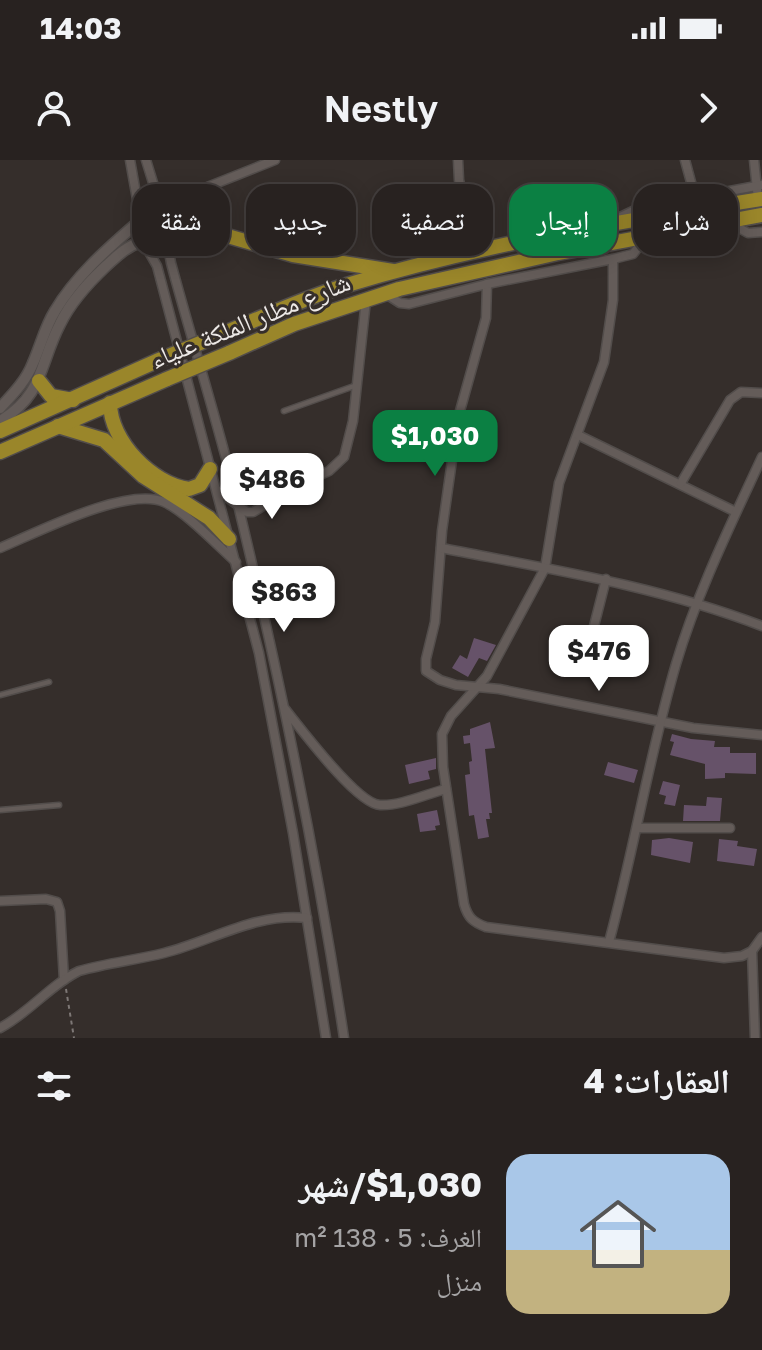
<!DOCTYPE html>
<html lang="ar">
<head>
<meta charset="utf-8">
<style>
  body { margin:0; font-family:"Golos Text","Noto Naskh Arabic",sans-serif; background:#302a29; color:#f1f3f6; direction:rtl; height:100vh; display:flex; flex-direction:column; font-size:30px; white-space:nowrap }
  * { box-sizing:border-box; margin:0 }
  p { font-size:26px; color:#a5a4a5 }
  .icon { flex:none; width:44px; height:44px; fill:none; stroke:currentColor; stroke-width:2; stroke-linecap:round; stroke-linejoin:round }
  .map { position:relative; height:878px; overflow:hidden; direction:ltr }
  .sheet { display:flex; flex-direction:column; background:#282220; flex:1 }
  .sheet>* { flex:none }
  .banner { position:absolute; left:24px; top:24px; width:714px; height:72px; direction:rtl; display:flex; gap:16px }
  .price { position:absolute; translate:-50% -68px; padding:0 18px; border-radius:16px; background:#fff; color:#222; font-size:26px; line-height:52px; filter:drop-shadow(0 2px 4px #0008) }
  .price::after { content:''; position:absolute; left:50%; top:48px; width:24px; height:18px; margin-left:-12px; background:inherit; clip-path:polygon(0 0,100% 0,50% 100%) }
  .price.current { background:#0b8043; color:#fff }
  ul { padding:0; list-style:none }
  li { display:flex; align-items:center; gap:24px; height:200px; padding:0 32px }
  li span { display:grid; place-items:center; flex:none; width:224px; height:160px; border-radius:24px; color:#555 }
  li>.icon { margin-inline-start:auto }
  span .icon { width:96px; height:96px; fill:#fffc; stroke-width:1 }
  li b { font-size:34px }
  h2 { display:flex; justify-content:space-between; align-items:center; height:96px; padding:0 32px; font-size:34px }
  .chip { padding:0 28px; border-radius:24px; background:#282220; box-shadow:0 4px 20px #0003,0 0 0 2px #443f3e; font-size:28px; line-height:72px }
  .chip.current { background:#0b8043; color:#fff }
  .status { display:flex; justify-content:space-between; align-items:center; height:56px; padding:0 40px; background:#282220; direction:ltr }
  .status svg { height:22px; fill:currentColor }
  header { display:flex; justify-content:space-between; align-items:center; height:104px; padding:0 32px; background:#282220; font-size:36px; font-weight:600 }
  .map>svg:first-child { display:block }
  .building { fill:#665269 }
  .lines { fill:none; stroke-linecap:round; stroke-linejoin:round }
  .service-casing { stroke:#524d4b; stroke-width:7 }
  .minor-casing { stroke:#524d4b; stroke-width:11 }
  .tertiary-casing { stroke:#524d4b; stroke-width:13 }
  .trunk-casing { stroke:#524d4b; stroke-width:17 }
  .path { stroke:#7e7876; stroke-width:2; stroke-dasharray:4 4; stroke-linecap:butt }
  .service { stroke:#645c59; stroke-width:4 }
  .minor { stroke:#645c59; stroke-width:8 }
  .tertiary { stroke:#645c59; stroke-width:10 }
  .trunk { stroke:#9a862a; stroke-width:14 }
  .trunk-bridge-casing { stroke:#524d4b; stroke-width:17; stroke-linecap:butt }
  .trunk-bridge { stroke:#9a862a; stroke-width:14 }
  .labels { text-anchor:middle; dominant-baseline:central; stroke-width:6; stroke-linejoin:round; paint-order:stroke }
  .street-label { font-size:26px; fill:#ede9e7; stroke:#352e2b }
</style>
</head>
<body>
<div class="status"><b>14:03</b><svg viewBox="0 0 49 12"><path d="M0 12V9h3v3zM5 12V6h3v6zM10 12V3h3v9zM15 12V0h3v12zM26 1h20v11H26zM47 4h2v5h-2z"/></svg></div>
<header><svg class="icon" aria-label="forward" viewBox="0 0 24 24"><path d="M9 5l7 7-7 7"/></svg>Nestly<svg class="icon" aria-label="person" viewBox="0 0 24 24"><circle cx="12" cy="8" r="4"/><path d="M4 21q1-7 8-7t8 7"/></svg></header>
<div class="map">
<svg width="762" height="878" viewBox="0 0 762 878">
  <rect width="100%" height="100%" fill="#352e2b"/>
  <!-- building -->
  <g class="building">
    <polygon points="474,478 496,485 487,501 479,498 468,517 452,508 460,495 467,499"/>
    <polygon points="490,562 495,588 485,589 492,653 489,653 490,659 486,659 489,677 478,679 474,655 469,656 465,615 470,614 469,602 472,601 470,583 464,584 463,576 470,575 470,569"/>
    <polygon points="672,574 691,579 715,581 714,587 730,587 730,593 756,593 756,614 725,613 725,618 705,619 705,604 670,595 674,582 670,581"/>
    <polygon points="436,598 436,609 428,611 430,619 409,624 405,605"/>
    <polygon points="608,602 638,610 634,623 604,615"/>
    <polygon points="663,621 680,625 675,646 664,644 666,636 659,634"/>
    <polygon points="707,637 722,638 720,661 683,661 684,645 706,646"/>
    <polygon points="437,650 440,665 435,666 436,670 420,672 417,654"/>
    <polygon points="669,678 693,682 690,703 651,695 652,680"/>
    <polygon points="719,679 738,681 737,686 757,689 754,706 717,701"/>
  </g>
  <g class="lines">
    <defs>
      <g id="service">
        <polyline points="284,251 357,225"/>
        <polyline points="0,535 49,522"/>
        <polyline points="0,650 59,645"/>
      </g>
      <g id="minor">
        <polyline points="130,0 140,56"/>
        <polyline points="146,0 162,52"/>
        <polyline points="458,0 459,20 475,93"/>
        <polyline points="685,0 695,37"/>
        <polyline points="754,0 758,39"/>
        <circle cx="154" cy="68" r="18"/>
        <polyline points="164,53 172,41 275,0"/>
        <polyline points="616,59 639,48 762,25"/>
        <polyline points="728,62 748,73 762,72"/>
        <path d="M 167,81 L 171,103 C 193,185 219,266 239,349 C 281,523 317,700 344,878"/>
        <polyline points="145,85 157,106 259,493 293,673 326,878"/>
        <path d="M 613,99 L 613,140 L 604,202 L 559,323 L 545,408 L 487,516 L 451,556 L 442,574 L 443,607 L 464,744 C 468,758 473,762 486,767 L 724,798 L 742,796 L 752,791 L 762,777"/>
        <polyline points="487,124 486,158 458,258 442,371 435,462 426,499 426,511 440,520 456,525 499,529 693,568 762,575"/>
        <polyline points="386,134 400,143 409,144 487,124 613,99 633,94 646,77"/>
        <polyline points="578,275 736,352"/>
        <polyline points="231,323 280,321 300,324"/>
        <polyline points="681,323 730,240 741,232 761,233"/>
        <polyline points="217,330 247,352 253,352 300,324 329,311 344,297 353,261 366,140"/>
        <path d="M 0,388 C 36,373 127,326 164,342 C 186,352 217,385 236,402"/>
        <path d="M 441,388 C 549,409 658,426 762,466"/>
        <polyline points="593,470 606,419"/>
        <path d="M 285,549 C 301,569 357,644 380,645 C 401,646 426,634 446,629"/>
        <polyline points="638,668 730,668"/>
        <polyline points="0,741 46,739 57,742 60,751 64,820"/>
        <path d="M 609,782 C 634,690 649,596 676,504 C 697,433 731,364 762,297"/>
        <polyline points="752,791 755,878"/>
        <path d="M 0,868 C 29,853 50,825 79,811 C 107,803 136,800 164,793 C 212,781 256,752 307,758"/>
      </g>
      <g id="tertiary">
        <path d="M 0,248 C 13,234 26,221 33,203 C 41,185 45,167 55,151 C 75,117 106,90 136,64"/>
        <path d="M 0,261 C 44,235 39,204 60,164 C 71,141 88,123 106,106 C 117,96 127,86 141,82"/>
      </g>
      <g id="trunk">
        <polyline points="169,59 293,95 393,111"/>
        <path d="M 222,174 C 263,157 304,138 347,125 C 482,84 623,61 762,39"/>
        <polyline points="229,193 294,164 399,129 558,93 762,55"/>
        <polyline points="39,221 51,236 73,240"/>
        <path d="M 110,243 C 110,281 152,324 189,329 L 200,325 L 210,309"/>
        <polyline points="58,266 104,280 143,316 209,358 229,379"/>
        <polyline points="0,271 159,200"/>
        <polyline points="0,292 167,219"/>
      </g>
    </defs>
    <!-- service casing -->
    <use href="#service" class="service-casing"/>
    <!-- minor casing -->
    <use href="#minor" class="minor-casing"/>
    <!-- tertiary casing -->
    <use href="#tertiary" class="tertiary-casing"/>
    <!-- trunk casing -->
    <use href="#trunk" class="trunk-casing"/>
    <!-- path -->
    <polyline class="path" points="66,829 74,878"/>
    <!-- service -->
    <use href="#service" class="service"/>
    <!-- minor -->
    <use href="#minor" class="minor"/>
    <!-- tertiary -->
    <use href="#tertiary" class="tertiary"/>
    <!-- trunk -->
    <use href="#trunk" class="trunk"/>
    <defs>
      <g id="trunk-bridge">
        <polyline points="159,200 222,174"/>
        <polyline points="167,219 229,193"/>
      </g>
    </defs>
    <!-- trunk-bridge casing -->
    <use href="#trunk-bridge" class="trunk-bridge-casing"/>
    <!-- trunk-bridge -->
    <use href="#trunk-bridge" class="trunk-bridge"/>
  </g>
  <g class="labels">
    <!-- street labels -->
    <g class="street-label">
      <text transform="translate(250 160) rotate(-22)">شارع مطار الملكة علياء</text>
    </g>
  </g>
</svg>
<b class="price current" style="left:435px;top:318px">$1,030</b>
<b class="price" style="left:272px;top:361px">$486</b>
<b class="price" style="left:284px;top:474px">$863</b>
<b class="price" style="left:599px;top:533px">$476</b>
<div class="banner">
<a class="chip">شراء</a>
<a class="chip current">إيجار</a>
<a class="chip">تصفية</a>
<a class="chip">جديد</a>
<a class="chip">شقة</a>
</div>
</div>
<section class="sheet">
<h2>العقارات: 4<svg class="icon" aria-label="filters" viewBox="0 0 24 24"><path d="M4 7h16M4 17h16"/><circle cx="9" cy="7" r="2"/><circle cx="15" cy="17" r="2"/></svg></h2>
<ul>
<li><span style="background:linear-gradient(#a9c7e8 60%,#c2b280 0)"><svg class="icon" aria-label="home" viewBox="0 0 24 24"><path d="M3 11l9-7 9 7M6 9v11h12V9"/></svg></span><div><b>$1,030/شهر</b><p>الغرف: 5 · 138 m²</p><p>منزل</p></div></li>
</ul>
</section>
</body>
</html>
